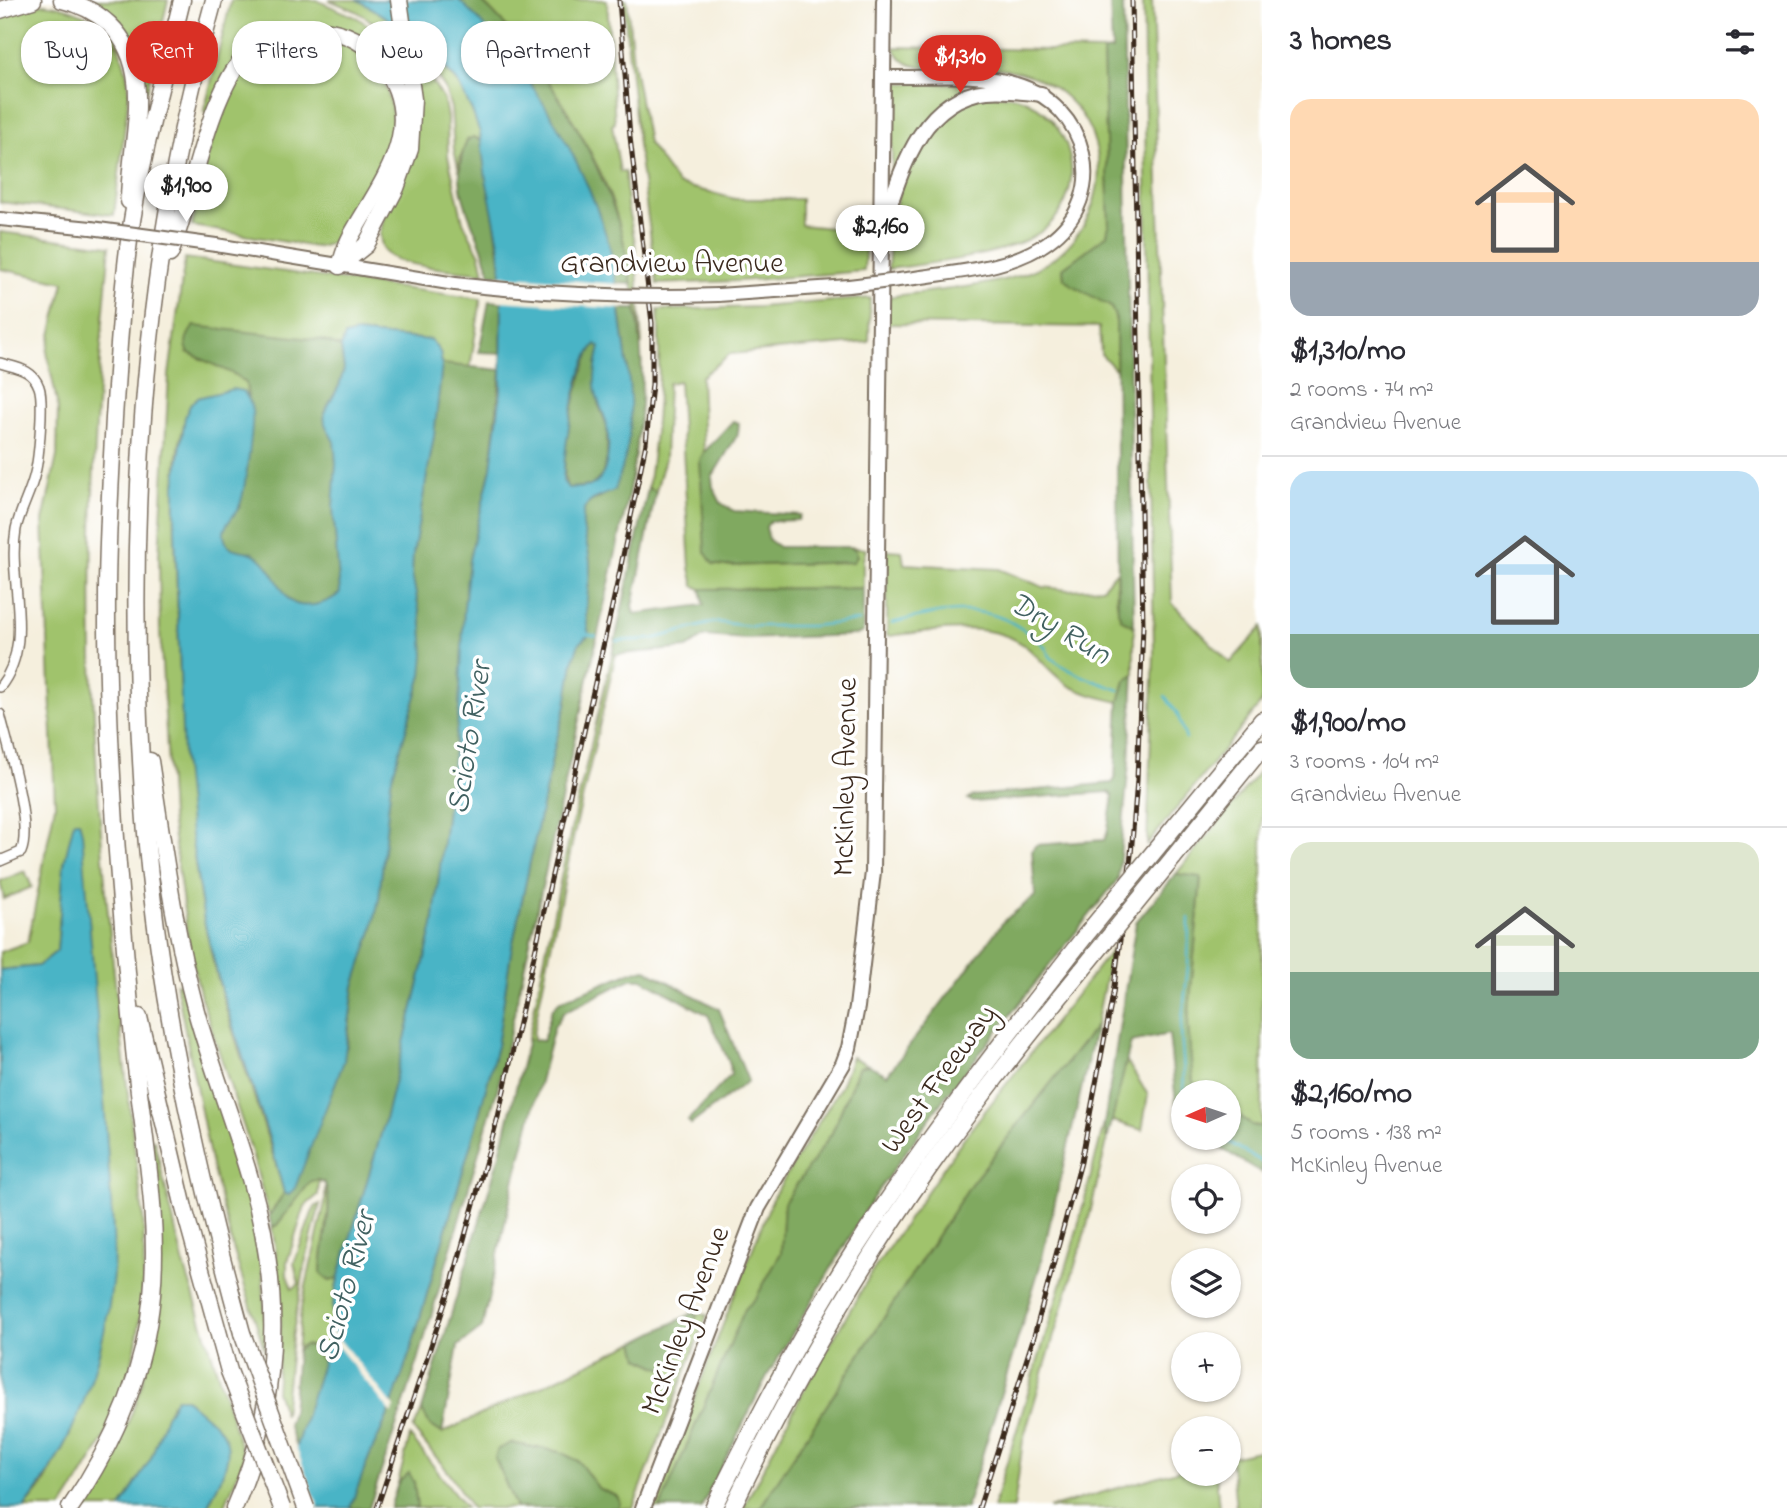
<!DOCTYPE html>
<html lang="en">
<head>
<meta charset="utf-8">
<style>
  body { margin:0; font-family:"Indie Flower",sans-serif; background:#f2f2f3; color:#2b2b33; height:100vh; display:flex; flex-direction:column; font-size:26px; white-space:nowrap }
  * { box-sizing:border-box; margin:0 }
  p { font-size:23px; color:#7c7c81 }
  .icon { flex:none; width:38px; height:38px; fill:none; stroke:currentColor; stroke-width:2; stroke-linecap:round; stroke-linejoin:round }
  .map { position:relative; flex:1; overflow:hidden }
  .sheet { display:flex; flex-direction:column; background:#fff; width:525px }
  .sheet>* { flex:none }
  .hud { position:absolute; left:21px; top:21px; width:665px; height:63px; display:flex; gap:14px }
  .needle { width:46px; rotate:267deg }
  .tools { position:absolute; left:1171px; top:1080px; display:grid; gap:14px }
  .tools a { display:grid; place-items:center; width:70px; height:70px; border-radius:50%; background:#fff; box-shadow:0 2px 5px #0004; font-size:35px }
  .price { position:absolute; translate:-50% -60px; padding:0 16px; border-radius:24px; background:#fff; color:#222; font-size:23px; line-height:46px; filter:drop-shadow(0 2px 4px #0008) }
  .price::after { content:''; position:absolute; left:50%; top:42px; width:21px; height:16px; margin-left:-10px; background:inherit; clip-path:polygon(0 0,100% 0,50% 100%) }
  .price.on { background:#d93025; color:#fff }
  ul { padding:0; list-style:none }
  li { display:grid; align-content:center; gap:14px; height:371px; padding:0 28px }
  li+li { border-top:2px solid #e1e1e2 }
  li span { display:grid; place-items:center; height:217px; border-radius:21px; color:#555 }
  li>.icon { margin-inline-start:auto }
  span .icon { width:126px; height:126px; fill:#fffc; stroke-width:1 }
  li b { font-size:30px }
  h2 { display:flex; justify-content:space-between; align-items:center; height:84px; padding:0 28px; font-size:30px }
  .chip { padding:0 24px; border-radius:28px; background:#fff; box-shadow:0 2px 5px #0004; font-size:24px; line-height:63px }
  .chip.on { background:#d93025; color:#fff }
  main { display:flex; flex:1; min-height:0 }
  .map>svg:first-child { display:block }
  .green { fill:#a0c36c; stroke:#6e7645; stroke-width:2 }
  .forest { fill:#80a960; stroke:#5e6a3f; stroke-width:2 }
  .water { fill:#49b4c6; stroke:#426f72; stroke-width:2; fill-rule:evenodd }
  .pier { fill:#f5efdd }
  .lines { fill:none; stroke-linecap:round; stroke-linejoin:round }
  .stream { stroke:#49b4c6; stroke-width:2.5 }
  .minor-casing { stroke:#7c6f61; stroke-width:12 }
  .secondary-casing { stroke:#7c6f61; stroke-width:16 }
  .primary-casing { stroke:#7c6f61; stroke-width:18 }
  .motorway-casing { stroke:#7c6f61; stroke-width:19 }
  .minor { stroke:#fff; stroke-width:9 }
  .secondary { stroke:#fff; stroke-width:12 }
  .primary { stroke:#fff; stroke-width:14 }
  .motorway { stroke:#fff; stroke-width:16 }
  .rail-casing { stroke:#3b2a1e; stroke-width:5 }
  .rail { stroke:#fff; stroke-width:2.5; stroke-dasharray:8; stroke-linecap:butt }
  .secondary-bridge-casing { stroke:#7c6f61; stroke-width:16; stroke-linecap:butt }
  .motorway-bridge-casing { stroke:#7c6f61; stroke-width:19; stroke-linecap:butt }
  .secondary-bridge { stroke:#fff; stroke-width:12 }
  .motorway-bridge { stroke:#fff; stroke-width:16 }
  .labels { text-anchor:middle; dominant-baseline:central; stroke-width:7; stroke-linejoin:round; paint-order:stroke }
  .street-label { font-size:30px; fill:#3b2a1e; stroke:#fff }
  .water-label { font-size:32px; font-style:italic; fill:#416161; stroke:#fff }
</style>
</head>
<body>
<main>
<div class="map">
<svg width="1262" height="1508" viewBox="0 0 1262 1508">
  <rect width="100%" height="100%" fill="#fff"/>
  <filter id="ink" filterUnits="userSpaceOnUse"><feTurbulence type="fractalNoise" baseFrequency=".0143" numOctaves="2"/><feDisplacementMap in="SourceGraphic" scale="14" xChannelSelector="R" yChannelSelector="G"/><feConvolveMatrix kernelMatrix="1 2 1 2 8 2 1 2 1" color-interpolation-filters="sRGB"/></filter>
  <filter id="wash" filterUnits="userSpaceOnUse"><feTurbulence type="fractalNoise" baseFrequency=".00686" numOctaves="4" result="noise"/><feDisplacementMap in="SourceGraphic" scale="28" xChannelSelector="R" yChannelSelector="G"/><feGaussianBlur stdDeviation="1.57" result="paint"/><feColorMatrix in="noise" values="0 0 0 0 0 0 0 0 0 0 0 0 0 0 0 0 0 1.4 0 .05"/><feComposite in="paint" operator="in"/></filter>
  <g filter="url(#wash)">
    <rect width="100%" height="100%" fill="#f5efdd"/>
    <!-- green -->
    <g class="green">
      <polygon points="79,0 168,0 147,91 143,91 140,69"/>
      <polygon points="231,0 316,0 358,18 399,49 406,92 363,40 274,30 208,114 204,112"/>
      <path d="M 329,0 C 337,0 348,0 356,0 C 370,3 386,17 397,26 C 434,56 475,89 481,140 L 473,137 L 460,157 L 459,171 L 454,150 L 451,108 L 445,89 L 436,73 L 413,51 L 388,32 L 356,11 Z"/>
      <path d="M 480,0 L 607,0 L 615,123 L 612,125 L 620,172 L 625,172 L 627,205 L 635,242 L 642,345 C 636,305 630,264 619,224 C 600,153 535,50 480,0 Z"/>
      <polygon points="623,0 627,0 633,61 648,143 678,184 735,199 801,199 801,225 863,231 866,236 864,271 739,281 657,284 638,145"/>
      <polygon points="1143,0 1152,0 1172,603 1230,663 1262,627 1262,702 1147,845 1154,652"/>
      <path d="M 44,4 C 98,11 126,38 129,93 L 114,215 L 0,202 L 0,19 C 12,10 29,6 44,4 Z"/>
      <path d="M 309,35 C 319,37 331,37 340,41 C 380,58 400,102 389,143 C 385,162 373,180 364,196 C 352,217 342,247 315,247 L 192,226 C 203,174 220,69 272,44 C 283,39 298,38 309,35 Z"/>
      <path d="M 894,47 L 1103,51 L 1109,225 L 1107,235 L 1063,268 L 1064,278 C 1075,288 1104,299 1111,308 C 1120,319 1116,356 1116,370 L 1101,354 L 1099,327 L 887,324 L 888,297 C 928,291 992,287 1029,272 C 1105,241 1126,140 1056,89 C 1023,65 982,67 944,67 C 932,67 917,68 907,63 C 900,59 897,54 894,47 Z"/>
      <path d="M 416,63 L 427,73 L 444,100 L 447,118 L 448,156 L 463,222 L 480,255 L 484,273 C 460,270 407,268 388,255 C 382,250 381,242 380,235 Z"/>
      <polygon points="894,83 964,83 964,92 895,176 892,175 892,88"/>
      <path d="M 980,95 C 996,95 1013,94 1027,101 C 1079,127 1088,200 1039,233 C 1003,257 931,263 888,269 L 892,220 L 903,176 L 944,112 Z"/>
      <path d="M 0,232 L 110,246 C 94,402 87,559 94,716 C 101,883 122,1049 143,1215 C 147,1286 141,1359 111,1425 C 97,1454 79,1481 62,1508 L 24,1508 L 44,1484 L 70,1434 L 89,1384 L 104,1331 L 112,1281 L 113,1230 L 103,1089 L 79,821 L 64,864 L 57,951 L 38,966 L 0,970 L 0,952 L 28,942 L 55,805 L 43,521 L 57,456 L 58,408 L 47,352 L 64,282 L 0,269 Z"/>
      <path d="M 185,258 L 481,299 L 470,368 L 442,364 L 440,352 L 431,340 L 355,333 L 345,336 L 341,347 L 321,340 L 189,353 L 236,375 L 246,383 L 248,398 L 243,391 L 191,403 C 168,460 175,537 177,597 C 181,705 184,812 204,919 C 221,1012 259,1101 284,1193 L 269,1216 L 251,1149 L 201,997 L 189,947 L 171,817 L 160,631 L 159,555 L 169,375 Z"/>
      <path d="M 870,298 L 869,342 L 730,354 L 701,377 L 704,452 L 700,460 L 713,564 L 724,566 L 853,562 L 857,556 L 856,550 L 850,547 L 866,549 L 863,560 L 863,588 L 701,589 L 694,586 L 690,568 L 679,381 L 668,383 L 665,458 L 656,491 L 648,488 C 657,428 662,371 658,310 L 759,307 Z"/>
      <path d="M 887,550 L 902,551 L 904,564 L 999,569 L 1043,587 L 1068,590 L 1102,588 L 1117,571 C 1117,595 1111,613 1134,626 L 1134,675 L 1125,681 L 1119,702 C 1101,698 1084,694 1068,685 C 1052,675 1040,657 1024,645 C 985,619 930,632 887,636 Z"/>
      <polygon points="616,654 573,839 533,1034 535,1042 528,1039 569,838 612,655"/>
      <polygon points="1262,768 1262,1127 1252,1125 1229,1108 1228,1092 1206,1092 1193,1083 1188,1024 1201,878 1176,874"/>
      <polygon points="25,871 32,887 4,899 0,881"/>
      <polygon points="1111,951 1096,1026 971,1184 760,1508 743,1508 806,1386 872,1272 963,1139"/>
      <path d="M 180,983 C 205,1074 246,1162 260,1256 C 265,1288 265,1320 265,1352 L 233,1248 L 211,1162 L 176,984 Z"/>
      <polygon points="852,1057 869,1065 859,1067 832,1133 784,1203 781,1253 756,1298 745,1310 660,1508 651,1508 773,1197 841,1086"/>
      <polygon points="1126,1060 1148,1095 1142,1130 1110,1120"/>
      <polygon points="1104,1124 1107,1141 1088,1222 1023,1440 1014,1508 993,1508 1073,1245"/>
      <polygon points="154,1140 183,1261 244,1458 224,1508 207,1508 223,1474 197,1410 185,1398 172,1403 151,1458 121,1508 82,1508 113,1456 130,1418 143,1381 153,1340 151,1141"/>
      <polygon points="319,1180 318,1195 305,1206 287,1262 287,1275 292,1289 299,1284 294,1263 312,1213 316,1206 320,1204 306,1259 292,1338 284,1415 276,1391 281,1324 276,1252 272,1227 276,1226 311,1181"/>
      <path d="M 325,1183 C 334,1213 321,1242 321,1272 L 330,1281 L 338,1279 C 332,1306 331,1334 323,1361 L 310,1346 L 300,1347 L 297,1351 L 301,1308 L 325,1202 Z"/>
      <polygon points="693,1313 707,1315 633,1508 618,1508 620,1504 617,1496 599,1489 578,1461 560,1452 511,1443 495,1458 516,1508 471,1508 450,1474 413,1429 422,1410 430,1425 442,1433 635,1342 640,1358 663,1369 675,1359 696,1316"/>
      <polygon points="410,1436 466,1508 417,1508 414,1483 408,1474 398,1483"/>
      <polygon points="1262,1450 1262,1508 1236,1508 1231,1457"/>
      <polygon points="1183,1469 1183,1474 1216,1474 1219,1508 1049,1508"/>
    </g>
    <!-- forest -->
    <g class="forest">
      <path d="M 459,0 L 480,0 C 539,54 593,145 618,221 C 625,241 627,263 632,284 L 614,283 L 607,239 L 581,173 L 550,114 L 522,73 Z"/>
      <polygon points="1110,0 1123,0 1134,626 1122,620 1118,612 1116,319 1111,307 1072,285 1064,278 1063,268 1107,235 1109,225 1103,51 1112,50"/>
      <path d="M 473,137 L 481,140 C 486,186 499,230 501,275 L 490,274 C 480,226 445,193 467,140 Z"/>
      <polygon points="489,301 502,302 501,353 479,352"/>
      <path d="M 620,309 L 636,309 C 648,380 640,432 627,502 L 498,1087 L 418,1361 L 369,1508 L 350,1508 L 369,1457 L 388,1415 L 410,1352 L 476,1126 L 497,1046 L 511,952 L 554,749 L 566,705 L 573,662 L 579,643 L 589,635 C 582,606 590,591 590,564 C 590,547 579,527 584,510 C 587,501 594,500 601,498 L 628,370 Z"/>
      <path d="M 194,326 L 321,340 L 341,347 L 344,369 L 339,386 L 324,413 L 325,424 L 334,442 L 336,463 L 333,508 L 340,593 C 328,604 303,611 289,600 L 253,553 L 233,549 L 226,543 L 223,533 L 228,521 L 240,506 L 252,411 L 248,398 L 246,383 L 236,375 L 189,353 C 183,343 187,335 194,326 Z"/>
      <path d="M 596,343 L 600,347 L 596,364 L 598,403 L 607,426 L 607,458 L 602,476 L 591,486 L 568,488 C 555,470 580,361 596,343 Z"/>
      <path d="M 442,364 L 501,370 L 491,468 L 469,560 L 464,608 L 459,709 L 433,926 L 384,1124 L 338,1279 L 330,1281 L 321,1273 C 321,1242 335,1213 325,1183 L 319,1180 L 311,1181 L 276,1226 L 272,1227 L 269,1216 L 284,1193 L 289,1195 L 347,1046 L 354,986 L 372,931 L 379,899 L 391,781 L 422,675 L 422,625 L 412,574 L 413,554 L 434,436 Z"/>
      <polygon points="733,421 739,423 738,434 712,477 713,487 721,503 734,511 800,515 798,520 770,521 766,527 769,540 779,547 850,547 856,550 857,556 853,562 724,566 713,564 705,552 700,460 704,452"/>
      <polygon points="648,488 656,491 633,606 635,614 704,605 701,589 863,588 863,632 856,635 746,639 705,636 687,648 612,655"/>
      <polygon points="1134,675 1129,762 1118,879 945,1097 873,1198 766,1378 701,1508 660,1508 745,1309 756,1298 781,1253 784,1203 832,1133 859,1067 869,1065 887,1075 1004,921 1035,896 1032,850 1036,845 1104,840 1107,834 1113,796 1109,792 973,802 968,799 973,796 1112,783 1115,779 1119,702 1125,681"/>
      <polygon points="1176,874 1201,877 1188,1024 1193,1082 1206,1092 1183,1092 1183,1112 1176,1104 1169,1034 1131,1042 1107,1141 1104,1124 1136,922"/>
      <polygon points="646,970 719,1009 748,1081 691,1124 688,1120 731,1075 730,1064 708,1015 642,979 631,979 564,1012 554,1027 513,1186 482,1328 458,1346 442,1433 430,1425 422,1410 499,1157 528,1039 543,1041 552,1009 560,1001 631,972"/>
      <polygon points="1096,1026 1040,1266 966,1508 760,1508 971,1184"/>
      <polygon points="1229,1108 1252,1125 1262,1127 1262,1173 1204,1138 1228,1138"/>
      <polygon points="693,1313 697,1316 675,1359 663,1369 639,1358 635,1342"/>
      <polygon points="304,1345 310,1346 323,1361 296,1447 288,1425 292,1412 297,1351"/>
      <polygon points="511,1443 560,1452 578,1461 599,1489 617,1496 620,1504 618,1508 516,1508 495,1458 498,1449"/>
      <polygon points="409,1473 414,1483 417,1508 390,1508 398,1483"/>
    </g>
    <!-- water -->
    <g class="water">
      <path d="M 358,0 L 459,0 C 525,62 580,152 607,238 C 615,263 618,300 622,327 C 628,368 635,412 626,454 C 623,466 619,478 615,490 C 606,495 587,499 584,510 C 579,528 590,547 590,565 C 590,592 582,606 589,635 L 579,643 L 573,662 L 566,705 L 554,749 L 511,952 L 497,1046 L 476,1126 L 410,1352 L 388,1415 L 369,1457 L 350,1508 L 269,1508 L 296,1447 L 329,1341 L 333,1305 L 338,1279 L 384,1124 L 433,926 L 459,709 L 464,608 L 469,560 L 491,468 L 501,391 L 502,302 L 500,248 L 486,179 L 480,133 L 472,111 L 457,81 L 437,59 L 384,16 ZM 596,344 L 600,347 C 597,360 594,372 595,385 C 595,399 603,409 606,422 C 610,440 611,478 590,486 C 584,488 574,488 568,488 L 563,481 C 565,448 574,367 596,344 Z"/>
      <path d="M 355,333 L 431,340 L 440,352 L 442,364 L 434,436 L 413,554 L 412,574 L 422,625 L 424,655 L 422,675 L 391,781 L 379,899 L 372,931 L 354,986 L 344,1061 L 295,1188 L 289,1195 L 284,1193 L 270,1141 L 221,989 L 204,921 L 191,835 L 183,758 L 175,528 L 175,485 L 185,417 L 191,403 L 197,398 L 233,389 L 243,391 C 247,396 251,404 252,410 C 254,423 245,496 239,507 C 234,518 220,526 225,540 C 229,552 242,549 252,553 C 268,560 279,586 289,600 C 302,611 328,604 340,593 L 333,508 L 336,463 L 334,442 L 325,424 L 324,413 L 339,386 L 344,369 L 341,347 L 345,336 Z"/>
      <path d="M 74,821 L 79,821 L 82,832 C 88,910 95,988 101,1065 C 105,1106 107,1147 110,1187 C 112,1219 116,1252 112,1283 C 103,1363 74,1445 24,1508 L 0,1508 L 0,970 L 38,966 L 57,951 L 64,864 Z"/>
      <path d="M 176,1398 L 185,1398 C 196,1409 212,1419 222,1432 C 238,1453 217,1486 208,1505 L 207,1508 L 121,1508 L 151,1458 L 165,1418 Z"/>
    </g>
    <!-- pier -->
    <g class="pier">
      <polygon points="497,275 618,284 623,309 499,301"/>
      <polygon points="327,1324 394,1407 392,1414 327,1333"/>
      <polygon points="294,1442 319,1508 266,1508 293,1446"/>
    </g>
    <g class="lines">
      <!-- stream -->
      <g class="stream">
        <path d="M 892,623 C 934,612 980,601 1019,627 C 1027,632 1039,640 1045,647 C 1048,652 1049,657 1054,660 C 1072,674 1098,682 1119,690"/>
        <polyline points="586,634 596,636"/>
        <polyline points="617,641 653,639 715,622 750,626 812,626 859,621"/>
        <polyline points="1165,696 1177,713 1186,739"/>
        <polyline points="1183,1098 1184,1072 1181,1030 1188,966 1189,918"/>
        <polyline points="1222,1138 1262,1162"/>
      </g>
    </g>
  </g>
  <g filter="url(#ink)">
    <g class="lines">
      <defs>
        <g id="minor">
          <path d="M 0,363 C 16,368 33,369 39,387 C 44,400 39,458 35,473 C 31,492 20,510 16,529 C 7,582 36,641 0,687"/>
          <path d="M 0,714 C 7,743 33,826 21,852 L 0,861"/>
        </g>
        <g id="secondary">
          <path d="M 883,77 C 922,78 980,72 1016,84 C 1087,105 1113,196 1048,242 C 1011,269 959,271 915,278"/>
          <polyline points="0,219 91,228"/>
          <polyline points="216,245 455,284"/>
          <polyline points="718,295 849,286"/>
        </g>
        <g id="primary">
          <path d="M 887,213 C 904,162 925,98 987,91 C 1005,89 1024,92 1041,94"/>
          <polyline points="643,1508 758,1208 843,1064 849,1048 857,1007 873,872 884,0"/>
        </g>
        <g id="motorway">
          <path d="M 62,0 C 80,4 95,11 109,24 C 157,69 129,144 129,201"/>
          <path d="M 214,0 C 140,266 124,547 145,821 C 158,994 196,1166 242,1333"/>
          <polyline points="0,10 33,0"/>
          <path d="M 170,254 C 188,206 197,155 216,107 C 222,93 228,77 238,65 C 258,39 290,26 322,30 C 346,32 366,43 381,62 C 430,126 382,180 351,236 C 346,245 343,256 340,266"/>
          <polyline points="342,264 366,245 396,188 410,149 413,99 399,0"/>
          <path d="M 150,761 C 163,845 174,929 196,1011 C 212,1069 235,1125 251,1182 C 283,1293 280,1403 234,1508"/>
          <polyline points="1175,826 1262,720"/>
          <polyline points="1173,858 1262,748"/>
          <polyline points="139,1017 184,1208 229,1371"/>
          <path d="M 70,1508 C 114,1444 145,1372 152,1295 C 160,1213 142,1130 134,1049 C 120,898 106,746 107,595 C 107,536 111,477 114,418 C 118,359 121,299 129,241 C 140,160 163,79 182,0"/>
          <path d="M 713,1508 C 757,1419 802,1331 856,1248 C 926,1139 1005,1038 1085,936"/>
          <path d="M 732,1508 C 789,1390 854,1275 929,1168 C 977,1100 1029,1034 1082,970"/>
        </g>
      </defs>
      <!-- minor casing -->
      <use href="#minor" class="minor-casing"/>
      <!-- secondary casing -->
      <use href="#secondary" class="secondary-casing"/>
      <!-- primary casing -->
      <use href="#primary" class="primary-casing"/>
      <!-- motorway casing -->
      <use href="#motorway" class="motorway-casing"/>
      <!-- minor -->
      <use href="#minor" class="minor"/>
      <!-- secondary -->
      <use href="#secondary" class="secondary"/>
      <!-- primary -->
      <use href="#primary" class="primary"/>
      <!-- motorway -->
      <use href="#motorway" class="motorway"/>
      <defs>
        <g id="rail">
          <polyline points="377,1508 453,1279 498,1117 619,575 646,443 652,384 652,323 630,137 619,0"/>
          <polyline points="979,1508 1034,1336 1081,1162 1113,994 1131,855 1137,780 1143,625 1132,0"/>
        </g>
      </defs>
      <!-- rail casing -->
      <use href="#rail" class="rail-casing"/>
      <!-- rail -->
      <use href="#rail" class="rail"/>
      <defs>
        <g id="secondary-bridge">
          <polyline points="91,228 216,245"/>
          <path d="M 455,284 C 543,294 630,298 718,295"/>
          <polyline points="849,286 915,278"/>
        </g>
        <g id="motorway-bridge">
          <polyline points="1085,936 1175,826"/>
          <polyline points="1082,970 1173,858"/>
          <polyline points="242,1333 306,1508"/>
          <polyline points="229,1371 282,1508"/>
        </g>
      </defs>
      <!-- secondary-bridge casing -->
      <use href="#secondary-bridge" class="secondary-bridge-casing"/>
      <!-- motorway-bridge casing -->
      <use href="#motorway-bridge" class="motorway-bridge-casing"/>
      <!-- secondary-bridge -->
      <use href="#secondary-bridge" class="secondary-bridge"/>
      <!-- motorway-bridge -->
      <use href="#motorway-bridge" class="motorway-bridge"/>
    </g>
  </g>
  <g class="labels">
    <!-- street labels -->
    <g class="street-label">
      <text x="672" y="265">Grandview Avenue</text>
      <text transform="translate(847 777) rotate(-89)">McKinley Avenue</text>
      <text transform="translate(940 1080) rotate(-54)">West Freeway</text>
      <text transform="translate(687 1321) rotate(-69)">McKinley Avenue</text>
    </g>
    <!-- water labels -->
    <g class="water-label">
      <text transform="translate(1059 630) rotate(31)">Dry Run</text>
      <text transform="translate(471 738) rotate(-81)">Scioto River</text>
      <text transform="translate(348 1287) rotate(-75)">Scioto River</text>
    </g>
  </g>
</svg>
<div class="tools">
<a><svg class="needle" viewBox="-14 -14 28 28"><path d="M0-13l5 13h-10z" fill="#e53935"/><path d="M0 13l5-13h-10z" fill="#7c7c81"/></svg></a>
<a><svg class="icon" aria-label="locate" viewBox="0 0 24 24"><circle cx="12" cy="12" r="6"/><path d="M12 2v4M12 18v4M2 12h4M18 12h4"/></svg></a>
<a><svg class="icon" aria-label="layers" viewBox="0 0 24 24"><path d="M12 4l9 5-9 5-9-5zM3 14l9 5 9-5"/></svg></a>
<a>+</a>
<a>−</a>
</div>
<b class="price on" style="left:960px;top:95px">$1,310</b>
<b class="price" style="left:186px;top:224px">$1,900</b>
<b class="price" style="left:880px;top:265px">$2,160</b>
<div class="hud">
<a class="chip">Buy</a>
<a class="chip on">Rent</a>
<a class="chip">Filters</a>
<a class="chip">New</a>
<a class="chip">Apartment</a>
</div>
</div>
<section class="sheet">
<h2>3 homes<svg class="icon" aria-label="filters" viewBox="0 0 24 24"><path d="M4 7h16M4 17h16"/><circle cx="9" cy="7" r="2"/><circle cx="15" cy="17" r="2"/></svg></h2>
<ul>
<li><span style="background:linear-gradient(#ffd9b3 75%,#9aa5b1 0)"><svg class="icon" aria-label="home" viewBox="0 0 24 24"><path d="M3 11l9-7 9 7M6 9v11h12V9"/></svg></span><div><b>$1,310/mo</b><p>2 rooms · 74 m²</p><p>Grandview Avenue</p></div></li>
<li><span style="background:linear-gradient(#bfe0f5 75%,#7fa58c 0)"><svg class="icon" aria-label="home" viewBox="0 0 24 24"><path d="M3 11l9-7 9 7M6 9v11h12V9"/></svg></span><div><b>$1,900/mo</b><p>3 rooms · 104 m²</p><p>Grandview Avenue</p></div></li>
<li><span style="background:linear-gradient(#dfe7d0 60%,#7fa58c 0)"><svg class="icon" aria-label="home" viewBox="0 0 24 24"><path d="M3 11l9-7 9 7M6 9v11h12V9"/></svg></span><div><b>$2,160/mo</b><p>5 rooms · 138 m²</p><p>McKinley Avenue</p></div></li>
</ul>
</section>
</main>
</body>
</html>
